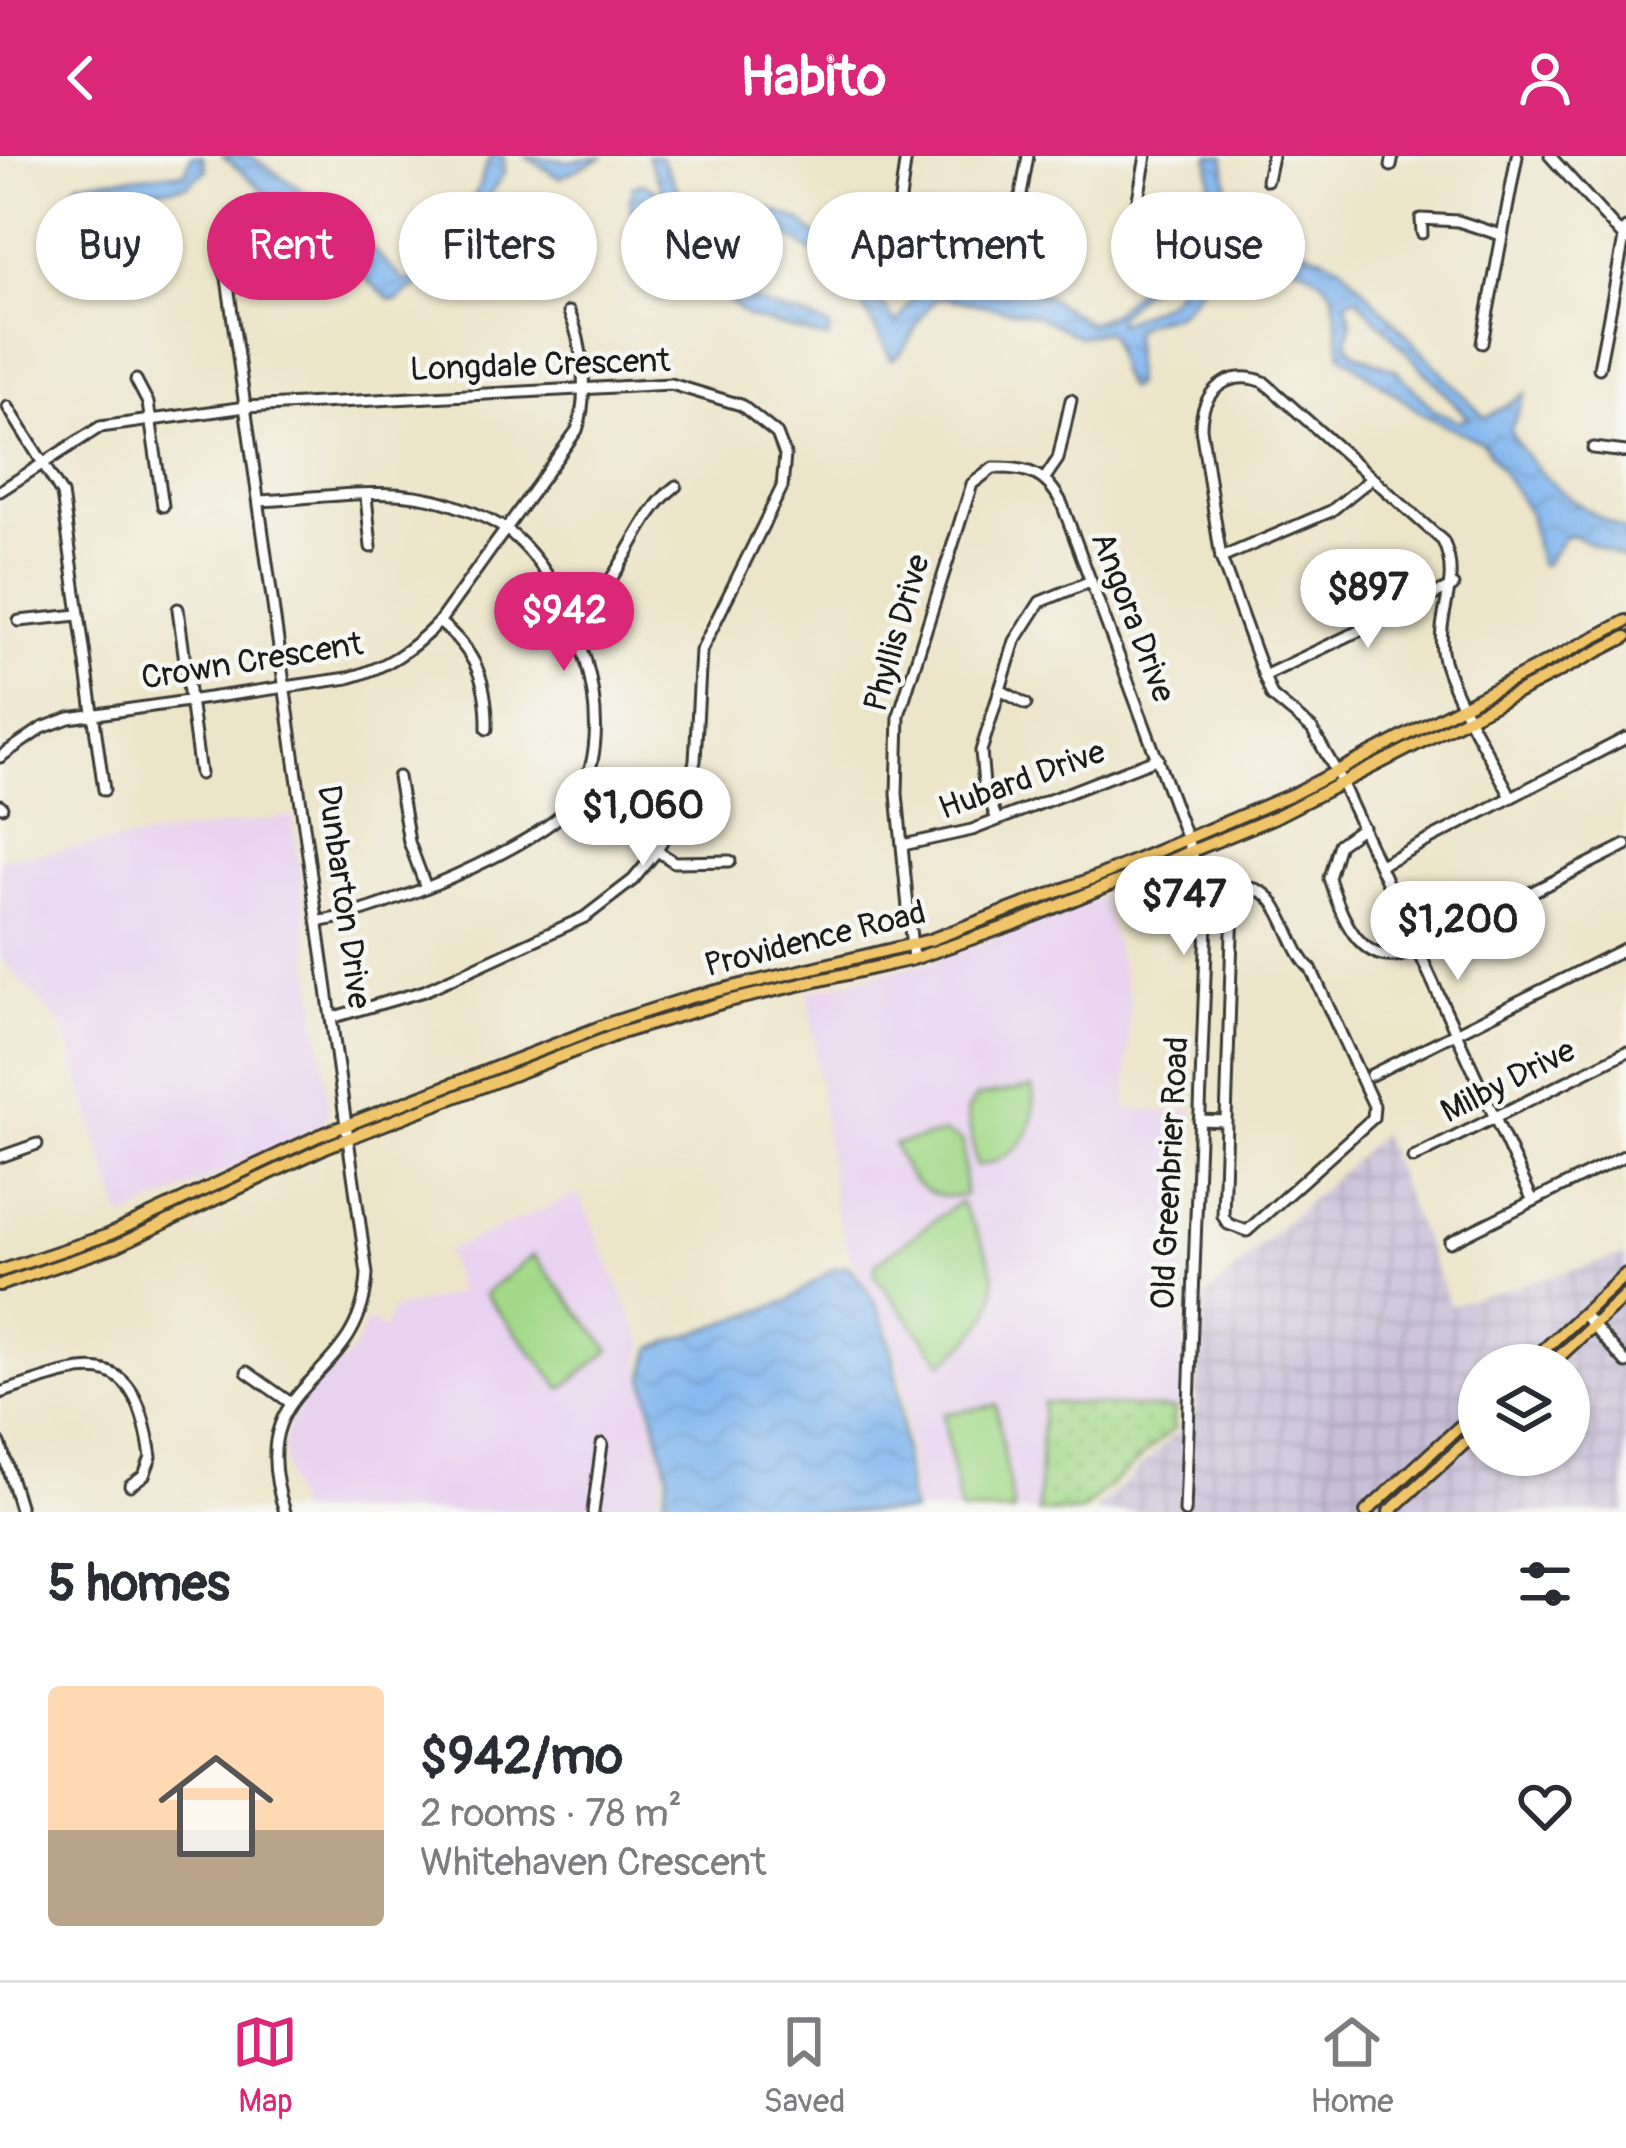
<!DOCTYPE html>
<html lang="en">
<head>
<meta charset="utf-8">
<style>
  body { margin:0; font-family:Pangolin,sans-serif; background:#f7f7f7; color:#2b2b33; height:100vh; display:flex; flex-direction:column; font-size:45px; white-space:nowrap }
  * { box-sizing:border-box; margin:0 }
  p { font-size:39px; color:#7c7c81 }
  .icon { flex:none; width:66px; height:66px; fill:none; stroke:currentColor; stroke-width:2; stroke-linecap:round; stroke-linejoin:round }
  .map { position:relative; height:1356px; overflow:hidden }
  .panel { display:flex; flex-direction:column; background:#fff; flex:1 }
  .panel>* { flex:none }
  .banner { position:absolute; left:36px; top:36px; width:1554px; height:108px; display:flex; gap:24px }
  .buttons { position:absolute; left:1458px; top:1188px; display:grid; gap:24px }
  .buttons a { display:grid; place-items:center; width:132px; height:132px; border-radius:50%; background:#fff; box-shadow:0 3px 9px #0004; font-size:60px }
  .price { position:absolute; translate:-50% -102px; padding:0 27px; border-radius:42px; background:#fff; color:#222; font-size:39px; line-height:78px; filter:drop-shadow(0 3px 6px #0008) }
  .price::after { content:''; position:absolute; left:50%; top:72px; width:36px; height:27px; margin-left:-18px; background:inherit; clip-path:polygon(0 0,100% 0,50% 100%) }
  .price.current { background:#db2777; color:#fff }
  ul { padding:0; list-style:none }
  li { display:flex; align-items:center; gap:36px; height:300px; padding:0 48px }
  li+li { border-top:3px solid #e1e1e2 }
  li span { display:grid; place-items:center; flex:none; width:336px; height:240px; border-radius:12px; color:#555 }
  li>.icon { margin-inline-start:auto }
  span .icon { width:144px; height:144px; fill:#fffc; stroke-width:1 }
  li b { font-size:51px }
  h2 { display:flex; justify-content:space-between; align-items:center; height:144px; padding:0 48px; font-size:51px }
  .chip { padding:0 42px; border-radius:54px; background:#fff; box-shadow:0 3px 9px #0004; font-size:42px; line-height:108px }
  .chip.current { background:#db2777; color:#fff }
  header { display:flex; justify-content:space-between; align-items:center; height:156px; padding:0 48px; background:#db2777; color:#fff; font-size:54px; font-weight:700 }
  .tabs { display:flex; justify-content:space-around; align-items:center; height:168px; border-top:3px solid #e1e1e2; background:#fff; font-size:33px; color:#7c7c81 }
  .tabs a { display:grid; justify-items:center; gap:6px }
  .tabs .current { color:#db2777 }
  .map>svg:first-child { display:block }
  .built { fill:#e8d2ef }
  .industrial { fill:url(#industrial-grid); fill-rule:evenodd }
  .green { fill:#a3d989; stroke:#607a52; stroke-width:3 }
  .park { fill:url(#park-dots); stroke:#607a52; stroke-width:3 }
  .water { fill:url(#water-waves); stroke:#4e6986; stroke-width:3; fill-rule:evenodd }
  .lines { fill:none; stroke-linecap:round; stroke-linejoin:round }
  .minor-casing { stroke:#3b3a36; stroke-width:15 }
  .major-casing { stroke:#3b3a36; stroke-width:16 }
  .minor { stroke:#fff; stroke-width:9 }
  .major { stroke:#f0c469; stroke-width:10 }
  .labels { text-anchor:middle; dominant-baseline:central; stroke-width:9; stroke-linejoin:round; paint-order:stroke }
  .street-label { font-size:33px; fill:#1c1c1c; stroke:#f6f6f2 }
</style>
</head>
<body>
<header><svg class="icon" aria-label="back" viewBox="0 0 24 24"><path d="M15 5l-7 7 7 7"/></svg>Habito<svg class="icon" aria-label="person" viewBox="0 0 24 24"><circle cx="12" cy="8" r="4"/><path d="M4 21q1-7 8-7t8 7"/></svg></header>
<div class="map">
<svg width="1626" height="1356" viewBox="0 0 1626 1356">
  <defs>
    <pattern id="industrial-grid" width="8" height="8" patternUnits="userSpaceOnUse" patternTransform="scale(3)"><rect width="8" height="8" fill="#c9bfd8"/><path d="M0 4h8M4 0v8" fill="none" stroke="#aca4b9"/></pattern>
    <pattern id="park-dots" width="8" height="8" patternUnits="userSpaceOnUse" patternTransform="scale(3)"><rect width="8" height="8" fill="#a3d989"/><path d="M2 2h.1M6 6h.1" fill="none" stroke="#8cba76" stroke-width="1.8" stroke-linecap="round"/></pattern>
    <pattern id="water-waves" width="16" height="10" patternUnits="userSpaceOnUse" patternTransform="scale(3)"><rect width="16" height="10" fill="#81b6ef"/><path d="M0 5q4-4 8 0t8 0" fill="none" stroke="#6f9ccc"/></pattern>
  </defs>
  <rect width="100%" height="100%" fill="#f6f6f2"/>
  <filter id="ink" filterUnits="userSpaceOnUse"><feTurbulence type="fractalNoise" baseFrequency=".00833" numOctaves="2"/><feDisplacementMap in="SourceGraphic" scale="24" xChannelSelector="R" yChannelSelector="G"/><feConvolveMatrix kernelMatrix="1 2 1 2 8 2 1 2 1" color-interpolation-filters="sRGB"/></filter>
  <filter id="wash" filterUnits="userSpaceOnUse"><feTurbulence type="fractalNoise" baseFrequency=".004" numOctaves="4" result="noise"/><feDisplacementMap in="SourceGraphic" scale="48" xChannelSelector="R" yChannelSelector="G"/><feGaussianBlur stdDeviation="2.7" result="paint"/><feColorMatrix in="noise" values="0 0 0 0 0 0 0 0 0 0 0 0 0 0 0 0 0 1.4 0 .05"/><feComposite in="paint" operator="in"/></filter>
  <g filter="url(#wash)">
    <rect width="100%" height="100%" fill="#ede5c9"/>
    <!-- built -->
    <g class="built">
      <polygon points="293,660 329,953 324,970 122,1063 64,872 0,801 0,703"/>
      <polygon points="1103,742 1130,845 1126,953 1181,957 1191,951 1180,1249 1175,1253 1044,1247 1038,1356 914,1356 904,1231 894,1183 850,1101 834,1048 808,835 930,806"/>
      <polygon points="579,1038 645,1190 639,1209 664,1313 655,1356 297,1356 286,1322 284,1289 289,1266 309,1235 354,1194 367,1165 385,1173 392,1154 459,1137 446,1095"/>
    </g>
    <!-- industrial -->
    <path class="industrial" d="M 1381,978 L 1450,1149 L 1626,1099 L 1626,1356 L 1094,1356 L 1195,1259 L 1202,1145 ZM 1479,1209 L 1569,1209 L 1569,1299 L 1479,1299 Z"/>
    <!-- green -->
    <g class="green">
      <path d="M 1032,931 C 1041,974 1020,1003 976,1010 L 967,955 L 976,941 Z"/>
      <path d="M 945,977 L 963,986 L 965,1039 C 927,1047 905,1023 894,988 Z"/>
      <path d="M 960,1046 C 1002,1118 1016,1150 943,1207 L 875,1120 L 876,1107 Z"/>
      <polygon points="533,1099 610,1194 562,1233 484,1138"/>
      <polygon points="996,1249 1014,1356 960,1356 943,1258"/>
    </g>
    <!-- park -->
    <polygon class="park" points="1043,1246 1175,1253 1174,1272 1081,1356 1038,1356"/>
    <!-- water -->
    <g class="water">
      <polygon points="191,0 202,0 206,14 188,29 172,32 70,37 78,26 185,16"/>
      <polygon points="223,0 251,0 340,60 405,126 416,120 476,37 490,0 504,0 504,17 440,112 398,144 390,144"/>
      <polygon points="525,0 568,5 605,0 559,22"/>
      <path d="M 647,0 L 660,0 L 682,41 L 701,49 L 754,47 L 801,65 L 872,132 L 897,168 L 917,135 L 941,120 L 1042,138 L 1089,167 L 1110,159 L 1158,113 L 1185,102 L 1214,99 L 1209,0 L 1224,0 L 1235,88 L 1287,86 L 1340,108 L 1485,262 L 1526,237 L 1510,275 C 1536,322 1578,352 1626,375 L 1626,404 L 1573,379 L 1564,382 L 1545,409 L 1539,408 L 1529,357 L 1483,287 L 1424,259 L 1341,199 L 1333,138 C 1315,107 1253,90 1221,110 C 1204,121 1198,141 1183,153 C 1168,166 1148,159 1133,176 L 1134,229 L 1128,233 C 1113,214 1119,194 1106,175 L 1079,181 L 1035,159 L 940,141 C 916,157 913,191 891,204 C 858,136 846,116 780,75 L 768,111 L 738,118 L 736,128 C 761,160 801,152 830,172 L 828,183 L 747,161 L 716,134 L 719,118 L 756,97 L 765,69 L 714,62 L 688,72 L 636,72 L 629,44 L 633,30 L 643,27 L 665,40 ZM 1178,116 L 1187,118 L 1168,145 L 1117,168 L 1118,160 L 1141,137 ZM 1358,141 L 1361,147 L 1468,262 L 1459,265 L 1434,254 L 1397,215 L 1355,197 L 1347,185 L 1351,167 L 1346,145 Z"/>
      <path d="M 848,1110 C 913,1177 894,1273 912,1356 L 661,1356 L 668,1318 L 644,1220 L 652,1192 L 788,1145 L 833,1113 Z"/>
    </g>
  </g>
  <g filter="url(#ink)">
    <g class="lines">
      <defs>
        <g id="minor">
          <polyline points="1550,0 1626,84"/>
          <polyline points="1391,10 1393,0"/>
          <polyline points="1267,24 1272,0"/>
          <polyline points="1135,59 1146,0"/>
          <polyline points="1015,72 1028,0"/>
          <polyline points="1422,77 1421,63 1458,65 1501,79"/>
          <polyline points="894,88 906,0"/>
          <path d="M 220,104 L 227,122 L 367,1118 C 361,1235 239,1218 285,1356"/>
          <polyline points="1482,187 1517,0"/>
          <polyline points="1599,212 1626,72"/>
          <polyline points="136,224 148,247 163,350"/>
          <polyline points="8,251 62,338 104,634"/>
          <polyline points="1593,292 1626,296"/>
          <polyline points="1045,322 1058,303 1071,244"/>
          <polyline points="0,335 100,271 246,251 671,228 741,249 777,278 785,299 782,331 701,495 695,605 686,636 657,695 633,724 585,761 424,835 334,861"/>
          <polyline points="366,340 371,391"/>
          <path d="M 260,345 C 320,342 392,328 450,348 C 468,354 493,364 508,375 C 573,425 627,575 574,646 C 541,690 377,757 321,765"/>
          <polyline points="1221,402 1331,355 1372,322"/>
          <polyline points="178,453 200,618"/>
          <path d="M 569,459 C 623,437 631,364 676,330"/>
          <polyline points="19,465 78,459"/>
          <path d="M 439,466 C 476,495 488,527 487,573"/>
          <polyline points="1264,520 1453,430"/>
          <polyline points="1000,534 1026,548"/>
          <path d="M 0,601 L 42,572 L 69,562 L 348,522 C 386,512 412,494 439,466 L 577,274 C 589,242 583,186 569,156"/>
          <polyline points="398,621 409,686 425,729"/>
          <path d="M 1511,641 C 1493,605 1447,531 1442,495 C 1437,454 1462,426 1443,385 L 1264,226 C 1228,212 1201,235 1201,272 L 1221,402 L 1264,520 L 1272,540 L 1312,573 L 1337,617 L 1533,1045"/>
          <polyline points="577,642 674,706 730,705"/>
          <polyline points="0,649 2,651"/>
          <polyline points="997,664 984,629 981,595 1015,485 1040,446 1091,425"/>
          <path d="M 1363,671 L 1339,688 L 1329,722 C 1341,759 1359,812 1408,798 L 1626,689"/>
          <polyline points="903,689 972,674 1158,602"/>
          <polyline points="1380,709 1626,582"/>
          <path d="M 913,803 L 897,638 L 899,559 L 972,328 L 993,312 C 1026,311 1047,317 1062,348 L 1208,740 L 1185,1356"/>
          <polyline points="1371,919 1626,792"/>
          <path d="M 1199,964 L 1226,965 L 1233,748 L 1249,732 C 1284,734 1287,792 1311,813 L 1374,950 L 1373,962 L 1247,1075 L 1228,1068 L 1223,1060 L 1226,965"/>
          <polyline points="0,1001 37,988"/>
          <polyline points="1413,1002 1626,896"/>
          <polyline points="1450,1086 1626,999"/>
          <polyline points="1583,1158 1626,1207"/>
          <polyline points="247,1216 288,1245"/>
          <path d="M 0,1237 C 87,1209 134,1183 151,1301 L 144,1319 L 130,1329"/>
          <polyline points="0,1287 21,1356"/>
          <polyline points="593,1356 602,1288"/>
        </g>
        <g id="major">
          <polyline points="0,1115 108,1079 318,980 613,866 691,841 930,784 1096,721 1295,637 1626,465"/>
          <polyline points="0,1129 116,1090 328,990 621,877 728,845 913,803 1014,768 1275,661 1626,481"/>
          <polyline points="1527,1209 1626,1118"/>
          <polyline points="1550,1209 1626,1139"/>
          <polyline points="1366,1356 1479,1253"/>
          <polyline points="1389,1356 1479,1274"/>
        </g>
      </defs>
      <!-- minor casing -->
      <use href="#minor" class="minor-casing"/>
      <!-- major casing -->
      <use href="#major" class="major-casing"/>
      <!-- minor -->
      <use href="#minor" class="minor"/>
      <!-- major -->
      <use href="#major" class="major"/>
    </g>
  </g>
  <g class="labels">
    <!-- street labels -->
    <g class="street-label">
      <text transform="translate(540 209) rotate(-2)">Longdale Crescent</text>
      <text transform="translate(1133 461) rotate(69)">Angora Drive</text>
      <text transform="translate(897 477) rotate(-74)">Phyllis Drive</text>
      <text transform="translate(252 505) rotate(-9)">Crown Crescent</text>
      <text transform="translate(1022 624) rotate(-20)">Hubard Drive</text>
      <text transform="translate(344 741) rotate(82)">Dunbarton Drive</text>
      <text transform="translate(815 783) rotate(-14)">Providence Road</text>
      <text transform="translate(1508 925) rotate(-27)">Milby Drive</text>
      <text transform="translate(1170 1017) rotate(-87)">Old Greenbrier Road</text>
    </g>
  </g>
</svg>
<div class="buttons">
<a><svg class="icon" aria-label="layers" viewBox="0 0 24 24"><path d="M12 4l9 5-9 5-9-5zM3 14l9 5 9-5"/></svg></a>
</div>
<b class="price" style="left:1368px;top:495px">$897</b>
<b class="price current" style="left:564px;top:518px">$942</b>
<b class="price" style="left:643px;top:713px">$1,060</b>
<b class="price" style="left:1184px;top:802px">$747</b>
<b class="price" style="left:1458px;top:827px">$1,200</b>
<div class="banner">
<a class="chip">Buy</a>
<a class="chip current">Rent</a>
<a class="chip">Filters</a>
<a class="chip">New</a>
<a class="chip">Apartment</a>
<a class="chip">House</a>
</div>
</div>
<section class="panel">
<h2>5 homes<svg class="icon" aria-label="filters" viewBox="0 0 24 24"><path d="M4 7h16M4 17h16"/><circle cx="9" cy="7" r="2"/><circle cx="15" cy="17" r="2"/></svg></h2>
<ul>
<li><span style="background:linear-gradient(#ffd9b3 60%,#b9a48a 0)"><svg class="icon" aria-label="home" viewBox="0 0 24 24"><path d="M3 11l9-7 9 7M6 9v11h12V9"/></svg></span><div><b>$942/mo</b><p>2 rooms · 78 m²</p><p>Whitehaven Crescent</p></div><svg class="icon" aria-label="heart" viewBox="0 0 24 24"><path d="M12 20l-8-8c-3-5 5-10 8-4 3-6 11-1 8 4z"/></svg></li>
</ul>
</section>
<nav class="tabs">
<a class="current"><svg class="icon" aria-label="map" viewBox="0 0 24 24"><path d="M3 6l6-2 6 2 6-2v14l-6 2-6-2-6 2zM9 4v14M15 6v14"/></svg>Map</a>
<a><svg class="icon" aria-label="saved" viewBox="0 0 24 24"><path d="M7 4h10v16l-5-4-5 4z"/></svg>Saved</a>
<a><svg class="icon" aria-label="home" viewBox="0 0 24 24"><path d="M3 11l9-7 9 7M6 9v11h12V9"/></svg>Home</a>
</nav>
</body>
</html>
